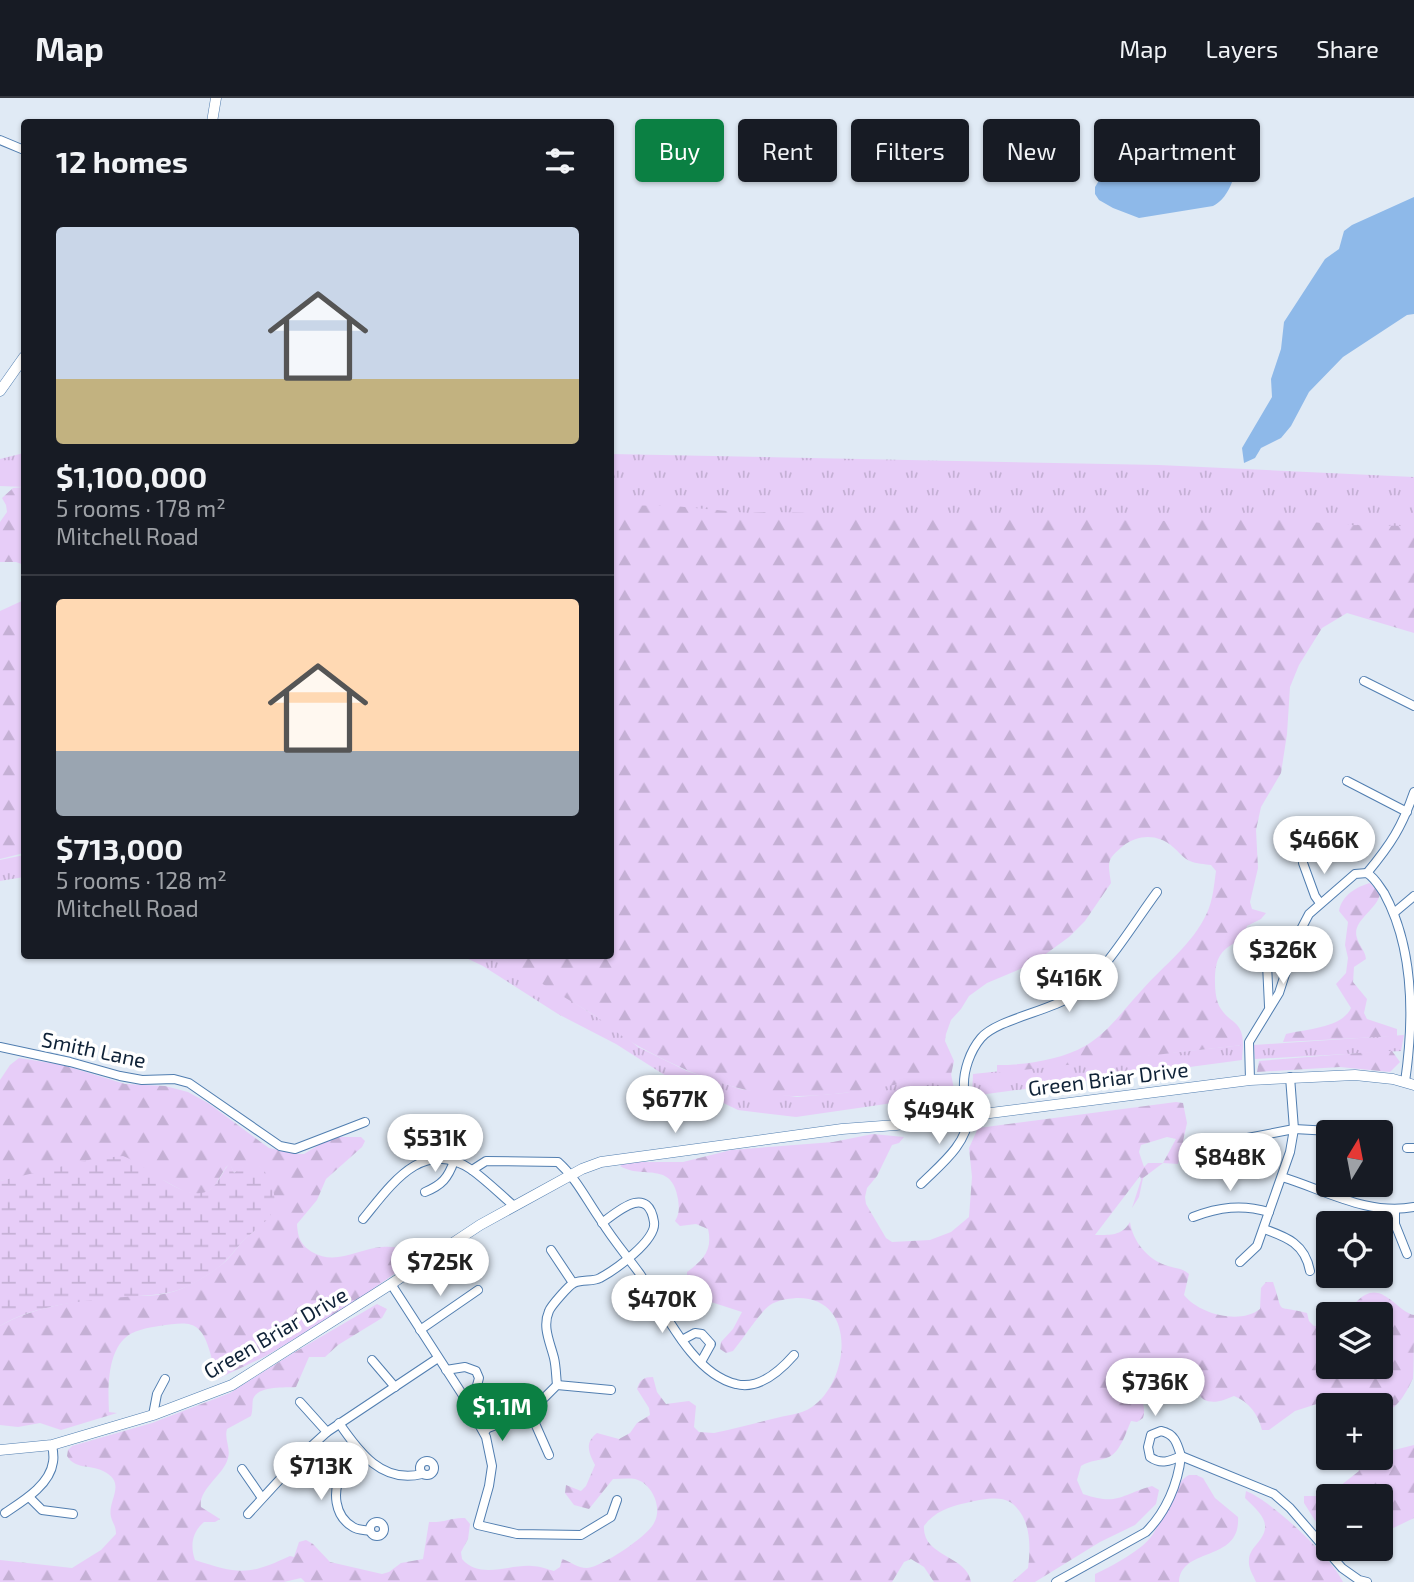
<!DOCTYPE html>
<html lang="en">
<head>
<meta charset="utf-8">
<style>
  body { margin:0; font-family:"Exo 2",sans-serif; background:#242831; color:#f1f3f6; height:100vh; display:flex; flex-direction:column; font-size:26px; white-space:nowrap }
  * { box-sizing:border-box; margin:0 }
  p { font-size:23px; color:#9ea1a6 }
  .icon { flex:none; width:38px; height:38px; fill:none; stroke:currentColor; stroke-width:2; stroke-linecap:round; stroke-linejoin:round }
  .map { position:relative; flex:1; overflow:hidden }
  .panel { position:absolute; left:21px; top:21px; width:593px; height:840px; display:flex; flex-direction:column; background:#171b24; border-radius:7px; box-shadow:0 2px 5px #0004 }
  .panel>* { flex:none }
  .banner { position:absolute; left:635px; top:21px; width:665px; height:63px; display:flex; gap:14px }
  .needle { width:46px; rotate:10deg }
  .fabs { position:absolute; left:1316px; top:1022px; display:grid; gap:14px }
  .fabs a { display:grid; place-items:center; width:77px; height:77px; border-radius:7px; background:#171b24; box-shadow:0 2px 5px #0004; font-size:35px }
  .price { position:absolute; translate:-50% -60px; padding:0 16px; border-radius:24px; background:#fff; color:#222; font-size:23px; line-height:46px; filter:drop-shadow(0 2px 4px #0008) }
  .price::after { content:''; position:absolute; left:50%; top:42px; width:21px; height:16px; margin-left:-10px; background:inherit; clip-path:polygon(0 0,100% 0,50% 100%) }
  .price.on { background:#0b8043; color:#fff }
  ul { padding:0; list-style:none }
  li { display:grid; align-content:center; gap:14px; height:371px; padding:0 35px }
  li+li { border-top:2px solid #363941 }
  li span { display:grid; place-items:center; height:217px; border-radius:7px; color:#555 }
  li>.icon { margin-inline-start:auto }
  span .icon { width:126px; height:126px; fill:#fffc; stroke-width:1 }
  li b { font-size:30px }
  h2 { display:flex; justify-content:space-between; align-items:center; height:84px; padding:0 35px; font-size:30px }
  .pill { padding:0 24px; border-radius:7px; background:#171b24; box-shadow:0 2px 5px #0004; font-size:24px; line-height:63px }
  .pill.on { background:#0b8043; color:#fff }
  header { display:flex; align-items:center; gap:42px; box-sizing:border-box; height:98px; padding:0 35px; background:#171b24; border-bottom:2px solid #363941 }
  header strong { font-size:33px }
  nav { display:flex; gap:38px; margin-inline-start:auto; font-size:24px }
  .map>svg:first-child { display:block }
  .grass { fill:url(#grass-tufts) }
  .forest { fill:url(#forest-firs); fill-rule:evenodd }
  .wetland { fill:url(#wetland-marsh) }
  .water { fill:#8eb9e9 }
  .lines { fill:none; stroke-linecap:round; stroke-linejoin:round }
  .minor-casing { stroke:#517eb0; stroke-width:10 }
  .tertiary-casing { stroke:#517eb0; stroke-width:11 }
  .minor { stroke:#fff; stroke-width:8 }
  .tertiary { stroke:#fff; stroke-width:10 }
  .labels { text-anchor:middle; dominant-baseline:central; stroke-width:7; stroke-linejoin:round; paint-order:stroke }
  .street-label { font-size:21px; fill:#0f2237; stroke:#fff }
</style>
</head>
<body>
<header>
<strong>Map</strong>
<nav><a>Map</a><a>Layers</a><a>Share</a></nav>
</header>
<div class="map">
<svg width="1414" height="1484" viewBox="0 0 1414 1484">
  <defs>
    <pattern id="grass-tufts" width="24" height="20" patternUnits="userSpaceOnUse" patternTransform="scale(1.75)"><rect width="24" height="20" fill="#e7cdf8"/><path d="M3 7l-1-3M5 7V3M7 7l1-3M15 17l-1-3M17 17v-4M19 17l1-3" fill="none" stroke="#c5b0d5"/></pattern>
    <pattern id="forest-firs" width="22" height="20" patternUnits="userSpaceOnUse" patternTransform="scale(1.75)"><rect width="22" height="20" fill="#e7cdf8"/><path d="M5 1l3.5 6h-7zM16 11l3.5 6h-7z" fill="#c5b0d5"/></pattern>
    <pattern id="wetland-marsh" width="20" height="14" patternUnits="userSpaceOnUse" patternTransform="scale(1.75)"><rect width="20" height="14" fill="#e7cdf8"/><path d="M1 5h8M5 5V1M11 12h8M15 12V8" fill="none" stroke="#c5b0d5"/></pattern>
  </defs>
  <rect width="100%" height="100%" fill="#e0eaf5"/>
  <!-- grass -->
  <g class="grass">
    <polygon points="24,355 24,389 0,388 0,361"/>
    <polygon points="611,356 1159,367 1414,379 1414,444 611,413"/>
    <polygon points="24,757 24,779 0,783 0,762"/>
    <polygon points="462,858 499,858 613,929 638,949 687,973 740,991 797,999 844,995 951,976 955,996 796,1019 738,1012 663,976 616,946 558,916 483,868"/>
    <polygon points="1404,937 1401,953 1255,961 1254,947"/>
    <polygon points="1243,947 1242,962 972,998 973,976"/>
  </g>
  <!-- forest -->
  <g class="forest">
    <polygon points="24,389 24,467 16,464 0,464 0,424 7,414 6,407 2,400 13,390"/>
    <path d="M 611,407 L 674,408 L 748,415 L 770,414 L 1160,423 L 1236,418 L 1348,427 L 1414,428 L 1414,535 L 1347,515 L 1322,530 L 1299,567 L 1290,589 L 1287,636 L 1281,675 L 1261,709 L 1256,732 L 1258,770 L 1250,804 L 1252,811 L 1266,815 L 1261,821 L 1247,828 L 1242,841 C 1220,852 1215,859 1215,884 C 1215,892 1216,904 1221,911 C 1231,926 1243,923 1243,947 L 997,975 L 997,967 C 1026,967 1060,962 1085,948 C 1109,934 1123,912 1142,892 C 1165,866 1192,847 1207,815 C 1213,802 1214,787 1216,773 L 1211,767 C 1205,766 1196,766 1190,763 C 1184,761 1178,753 1173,749 C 1158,736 1139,736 1123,748 C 1106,762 1108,764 1111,785 L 1085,823 L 1069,839 L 1032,866 L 987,885 L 969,898 L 961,911 L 951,922 L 946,936 L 945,943 L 954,963 L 951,977 C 898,985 846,999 793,998 C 738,997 680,972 633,945 C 619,937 607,926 594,917 C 562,898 530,879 499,858 L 611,858 Z"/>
    <polygon points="24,502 24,755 0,761 0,513"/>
    <path d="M 1370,785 L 1380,796 C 1377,812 1351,823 1357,840 C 1359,848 1365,852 1366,861 L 1354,869 L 1353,884 L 1367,901 L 1364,915 L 1367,921 L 1397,931 L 1397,938 L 1283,944 L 1286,936 C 1306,931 1342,930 1351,910 L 1336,886 L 1346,875 L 1348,860 L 1345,847 L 1348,824 L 1339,813 C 1342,797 1356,789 1370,785 Z"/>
    <polygon points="1384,953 1392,953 1400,964 1390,974 1340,969 1257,974 1259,963"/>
    <path d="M 19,960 L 63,967 L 125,986 L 165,988 L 188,994 L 208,1005 L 269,1050 L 297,1056 L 304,1056 L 332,1039 L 361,1039 L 365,1043 L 362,1049 L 326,1081 L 317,1102 L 297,1126 C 298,1140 300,1146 312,1154 C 336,1168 357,1151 382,1149 C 395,1148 407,1151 420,1154 L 418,1159 L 349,1208 L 266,1258 L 213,1283 C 214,1272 213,1263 209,1251 C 200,1221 187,1224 159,1228 C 148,1230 132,1232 124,1241 C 107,1258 108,1292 109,1314 L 117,1315 L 61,1332 L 40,1325 L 18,1329 L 0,1327 L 0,1228 C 33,1208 90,1200 129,1198 C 147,1198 164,1198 181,1191 C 196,1184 214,1174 226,1163 C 234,1155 239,1146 247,1139 C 278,1112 283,1103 260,1069 L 249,1066 L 234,1075 L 230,1066 L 226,1069 L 214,1089 L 204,1096 L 198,1096 L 185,1094 L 163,1082 L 33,1077 L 0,1083 L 0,982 L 10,967 Z"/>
    <path d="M 1176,1004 L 1183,1005 L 1187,1025 L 1178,1066 L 1163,1065 L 1143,1080 L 1139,1099 L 1132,1110 L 1141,1082 L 1140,1078 L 1095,1137 C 1110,1137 1122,1138 1130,1124 C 1133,1144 1148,1162 1168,1168 C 1177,1171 1182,1170 1189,1176 L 1184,1197 C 1199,1216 1240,1227 1260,1211 L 1261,1190 L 1266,1184 L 1273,1184 C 1285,1219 1273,1206 1307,1215 L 1309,1223 L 1314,1228 L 1328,1226 L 1328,1269 L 1381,1269 L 1381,1216 L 1344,1216 C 1351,1211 1357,1201 1365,1197 C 1384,1186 1398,1214 1414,1217 C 1414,1231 1414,1270 1413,1280 C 1408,1292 1395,1316 1381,1314 L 1381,1307 L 1323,1304 L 1295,1313 L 1269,1332 L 1262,1332 C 1258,1316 1249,1304 1234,1298 C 1224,1302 1213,1307 1203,1301 C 1198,1297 1198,1292 1195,1287 C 1187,1271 1170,1266 1154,1270 C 1148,1271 1143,1273 1141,1278 C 1134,1291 1148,1306 1143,1320 L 1137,1324 L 1131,1323 C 1126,1334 1121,1353 1109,1359 C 1100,1363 1090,1362 1081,1368 L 1077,1382 L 1083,1396 C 1118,1408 1120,1397 1152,1388 L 1159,1392 L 1156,1406 L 1135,1427 L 1100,1444 L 1035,1484 L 1012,1484 L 1028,1470 C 1031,1448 1031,1418 1010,1404 C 999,1397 978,1402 966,1405 C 950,1408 934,1414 924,1428 C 922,1459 967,1457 971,1484 L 934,1484 L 924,1469 L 911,1461 L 904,1464 L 892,1484 L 305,1484 L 301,1480 L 284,1484 L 0,1484 L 0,1462 L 72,1470 L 101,1452 L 116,1436 C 116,1428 113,1426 111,1419 C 107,1402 128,1385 103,1373 C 89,1366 76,1372 67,1358 L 68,1352 L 72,1348 L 152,1325 L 230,1295 L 295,1254 L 377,1206 L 387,1211 L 382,1220 L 338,1247 L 325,1259 L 309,1259 L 296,1289 C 284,1290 259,1287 253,1301 C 252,1306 253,1313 251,1318 L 227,1331 C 224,1341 231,1350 228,1360 C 224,1377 198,1391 201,1409 L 220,1421 L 215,1424 L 204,1424 C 192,1434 190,1448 195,1462 C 239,1476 247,1478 290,1458 L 294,1459 L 299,1444 L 306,1442 L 313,1446 L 330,1464 L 382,1476 L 389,1474 L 401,1465 L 423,1461 L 429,1424 C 444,1425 452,1419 465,1420 L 470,1426 L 468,1441 L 461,1454 L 462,1461 C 480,1482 510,1466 532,1468 C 539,1468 547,1471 554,1473 L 560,1469 L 562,1461 C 572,1464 577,1470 587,1470 C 602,1469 648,1438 654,1425 C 663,1410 652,1385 635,1381 C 628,1380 620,1381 613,1381 L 589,1411 L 574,1407 L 565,1395 L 566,1387 L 581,1393 L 586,1388 L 595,1367 C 589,1355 584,1345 597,1335 L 619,1341 L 630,1335 L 637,1325 L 650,1317 L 649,1310 L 637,1291 C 640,1282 643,1279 653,1279 L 657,1294 L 666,1306 L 689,1303 L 696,1308 L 694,1329 L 699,1334 L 714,1335 C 734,1331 752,1326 772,1321 C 786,1317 800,1317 812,1309 C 850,1283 858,1198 796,1200 C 787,1201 778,1202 770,1207 C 760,1214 743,1241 733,1253 L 726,1255 L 720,1251 L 721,1244 L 733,1231 L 742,1214 L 711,1204 L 712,1197 L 707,1192 L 687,1182 L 687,1174 C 703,1162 713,1152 708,1131 L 696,1126 L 680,1128 L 675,1123 C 680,1115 679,1109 678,1101 C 672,1062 643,1082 620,1068 L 626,1064 L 683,1064 L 731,1052 L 833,1044 L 873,1036 L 904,1039 L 899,1045 L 892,1047 L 877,1078 L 867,1090 L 865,1099 L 866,1106 L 886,1140 L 892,1144 L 930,1142 L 951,1134 L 969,1119 L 972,1079 L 969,1050 L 978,1030 ZM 1167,1039 L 1176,1041 L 1163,1065 L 1148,1065 L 1144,1069 L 1139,1054 L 1141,1047 Z"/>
    <polygon points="1414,1347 1414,1420 1381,1436 1381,1398 1328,1398 1328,1443 1304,1405 1304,1398 1320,1398 1337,1394 1340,1388 1359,1373 1354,1360 1381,1360 1381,1349 1394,1352"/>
    <path d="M 1189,1377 L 1196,1377 L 1203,1380 L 1215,1400 L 1238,1419 C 1241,1465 1181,1448 1179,1484 L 1095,1484 L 1095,1476 C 1112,1468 1143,1452 1153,1436 C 1163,1421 1175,1383 1189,1377 Z"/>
    <path d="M 1246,1393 C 1272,1403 1332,1460 1343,1484 L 1256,1484 C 1253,1477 1248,1470 1249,1462 C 1249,1456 1252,1452 1256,1447 C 1275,1426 1261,1416 1245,1400 Z"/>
  </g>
  <!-- wetland -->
  <path class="wetland" d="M 123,1058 C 146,1066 188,1109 211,1091 C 220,1084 222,1073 230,1065 L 234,1075 C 239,1072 246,1065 253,1065 C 267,1067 278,1098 274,1110 C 269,1124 255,1131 245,1141 C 235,1151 228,1163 215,1172 C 205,1179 190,1188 178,1192 C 160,1198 143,1197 125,1199 C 86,1202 34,1207 0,1228 L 0,1083 L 93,1061 Z"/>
  <!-- water -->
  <g class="water">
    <path d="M 1216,49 L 1226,49 L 1235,52 C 1240,70 1230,100 1213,108 L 1139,120 L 1113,110 L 1099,102 L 1095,96 L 1095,89 L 1103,76 L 1118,65 L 1139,77 L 1188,63 Z"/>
    <polygon points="1414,99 1414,216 1407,217 1343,259 1309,294 1291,328 1281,340 1261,350 1255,360 1244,365 1242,350 1272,299 1271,281 1281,251 1284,224 1325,161 1339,151 1344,133 1352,127"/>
  </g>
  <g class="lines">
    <defs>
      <g id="minor">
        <polyline points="0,42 24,52"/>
        <polyline points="1364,583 1414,608"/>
        <polyline points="1347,683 1407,714"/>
        <polyline points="1303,765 1315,798 1320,805"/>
        <path d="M 1367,775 C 1391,746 1402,729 1414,694"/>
        <polyline points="1395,814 1414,798"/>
        <polyline points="1267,866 1269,908"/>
        <polyline points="0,949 70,964 120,978 142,982 174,981 189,985 280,1048 295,1051 365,1024"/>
        <path d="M 1250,982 L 1249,944 L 1279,895 L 1297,839 L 1309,816 L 1355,776 L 1367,775 C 1375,780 1379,788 1384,795 C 1414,850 1414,922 1405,984"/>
        <polyline points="1237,1042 1294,1031 1331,1033"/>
        <polyline points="1407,1050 1414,1050"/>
        <path d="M 472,1072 L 486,1063 L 558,1064 C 577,1081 587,1103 602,1124 C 613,1142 627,1158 640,1176 C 663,1210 692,1276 736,1286 C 759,1292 780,1273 794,1257"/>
        <path d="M 1282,1079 C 1325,1092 1368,1118 1414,1109"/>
        <path d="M 921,1086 C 940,1067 967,1047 969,1017 C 969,1008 965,999 964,990 C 963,973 970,953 981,940 C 997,921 1052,913 1077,895 C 1104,875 1136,822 1157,794"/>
        <path d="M 425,1094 C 442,1087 448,1080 454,1063"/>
        <polyline points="1395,1112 1395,1126 1407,1156"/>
        <path d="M 1193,1119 C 1219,1109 1242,1106 1269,1114"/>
        <path d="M 363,1121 C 391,1087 423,1038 472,1072 C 487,1083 500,1096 514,1108"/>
        <path d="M 1264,1131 C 1287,1139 1305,1146 1310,1173"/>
        <polyline points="551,1152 573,1185"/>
        <polyline points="1240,1164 1257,1148 1290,1054 1294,1031 1290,979"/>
        <polyline points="391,1186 464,1299 486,1339 492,1368 489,1388 478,1427 517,1436 581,1437 611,1419 617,1402"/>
        <polyline points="420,1232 478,1192"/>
        <polyline points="682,1242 695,1235 702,1236 711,1246 701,1264"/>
        <polyline points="372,1262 395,1289"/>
        <polyline points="446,1272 465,1269 476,1273 479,1280 476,1291 464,1299"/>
        <path d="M 557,1287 C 556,1278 556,1268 554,1260 C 550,1244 542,1229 549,1213 C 551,1208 569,1187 574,1185 C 582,1181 593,1184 600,1180 C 615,1172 657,1142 654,1124 C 648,1086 618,1113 602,1125"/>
        <polyline points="300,1304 327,1334"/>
        <polyline points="530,1314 549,1357"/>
        <polyline points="153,1317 157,1296 165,1281"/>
        <path d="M 339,1325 C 359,1354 382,1386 422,1376"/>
        <path d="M 1161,1333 C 1175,1336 1177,1345 1181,1358 C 1170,1363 1161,1367 1150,1359 L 1148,1349 L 1151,1337 Z"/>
        <polyline points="484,1334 488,1330 530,1314 557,1287 611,1292"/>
        <path d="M 361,1354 C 354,1361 346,1367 342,1375 C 332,1393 334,1418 353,1429 C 357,1432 365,1432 370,1433"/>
        <circle cx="427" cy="1370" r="7"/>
        <polyline points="242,1371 262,1400"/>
        <polyline points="29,1399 42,1412 73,1416"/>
        <path d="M 5,1415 C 23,1403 50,1387 53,1364 C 54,1359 53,1352 52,1347"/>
        <polyline points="248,1416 305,1354 327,1334 438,1260"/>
        <circle cx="377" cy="1431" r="7"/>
        <path d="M 1056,1484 L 1146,1434 C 1166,1414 1178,1386 1181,1358 L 1274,1396 L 1290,1410 L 1342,1470 L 1359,1482 L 1367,1484"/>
      </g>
      <g id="tertiary">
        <polyline points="212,24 216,0"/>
        <polyline points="0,293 24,259"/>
        <polyline points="0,1352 52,1347 153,1317 232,1287 391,1186 480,1127 582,1071 601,1064 842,1031 896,1027 1250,982 1355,977 1393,981 1414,987"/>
      </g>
    </defs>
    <!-- minor casing -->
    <use href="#minor" class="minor-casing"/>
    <!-- tertiary casing -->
    <use href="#tertiary" class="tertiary-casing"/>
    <!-- minor -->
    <use href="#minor" class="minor"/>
    <!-- tertiary -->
    <use href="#tertiary" class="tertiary"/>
  </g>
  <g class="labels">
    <!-- street labels -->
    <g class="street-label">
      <text transform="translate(94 951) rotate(12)">Smith Lane</text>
      <text transform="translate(1108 980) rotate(-7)">Green Briar Drive</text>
      <text transform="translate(275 1234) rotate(-30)">Green Briar Drive</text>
    </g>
  </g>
</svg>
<div class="fabs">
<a><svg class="needle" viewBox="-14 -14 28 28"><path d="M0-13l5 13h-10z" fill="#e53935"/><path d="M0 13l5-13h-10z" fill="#9ea1a6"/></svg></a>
<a><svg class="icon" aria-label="locate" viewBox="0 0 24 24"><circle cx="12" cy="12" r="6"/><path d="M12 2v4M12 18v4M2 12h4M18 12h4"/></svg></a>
<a><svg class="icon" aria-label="layers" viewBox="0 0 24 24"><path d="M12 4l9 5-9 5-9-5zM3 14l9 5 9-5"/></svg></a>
<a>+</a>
<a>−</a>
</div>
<b class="price" style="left:1324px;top:778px">$466K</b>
<b class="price" style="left:1283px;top:888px">$326K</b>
<b class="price" style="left:1069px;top:916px">$416K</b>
<b class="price" style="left:675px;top:1037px">$677K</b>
<b class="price" style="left:939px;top:1048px">$494K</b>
<b class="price" style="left:435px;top:1076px">$531K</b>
<b class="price" style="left:1230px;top:1095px">$848K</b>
<b class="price" style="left:440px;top:1200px">$725K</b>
<b class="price" style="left:662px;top:1237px">$470K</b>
<b class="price" style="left:1155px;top:1320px">$736K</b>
<b class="price on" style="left:502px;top:1345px">$1.1M</b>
<b class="price" style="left:321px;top:1404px">$713K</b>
<div class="banner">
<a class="pill on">Buy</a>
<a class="pill">Rent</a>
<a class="pill">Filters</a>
<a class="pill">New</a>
<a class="pill">Apartment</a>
</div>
<section class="panel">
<h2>12 homes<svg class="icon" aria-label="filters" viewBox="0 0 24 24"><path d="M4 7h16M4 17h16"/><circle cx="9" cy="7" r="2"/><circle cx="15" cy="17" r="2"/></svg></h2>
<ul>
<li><span style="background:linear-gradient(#c9d6e8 70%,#c2b280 0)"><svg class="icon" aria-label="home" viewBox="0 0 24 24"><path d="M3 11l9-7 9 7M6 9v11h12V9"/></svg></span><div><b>$1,100,000</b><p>5 rooms · 178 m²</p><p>Mitchell Road</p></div></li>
<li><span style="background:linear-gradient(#ffd9b3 70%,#9aa5b1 0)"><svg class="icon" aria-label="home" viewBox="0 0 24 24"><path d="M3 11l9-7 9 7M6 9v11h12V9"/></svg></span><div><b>$713,000</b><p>5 rooms · 128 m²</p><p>Mitchell Road</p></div></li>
</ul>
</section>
</div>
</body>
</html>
